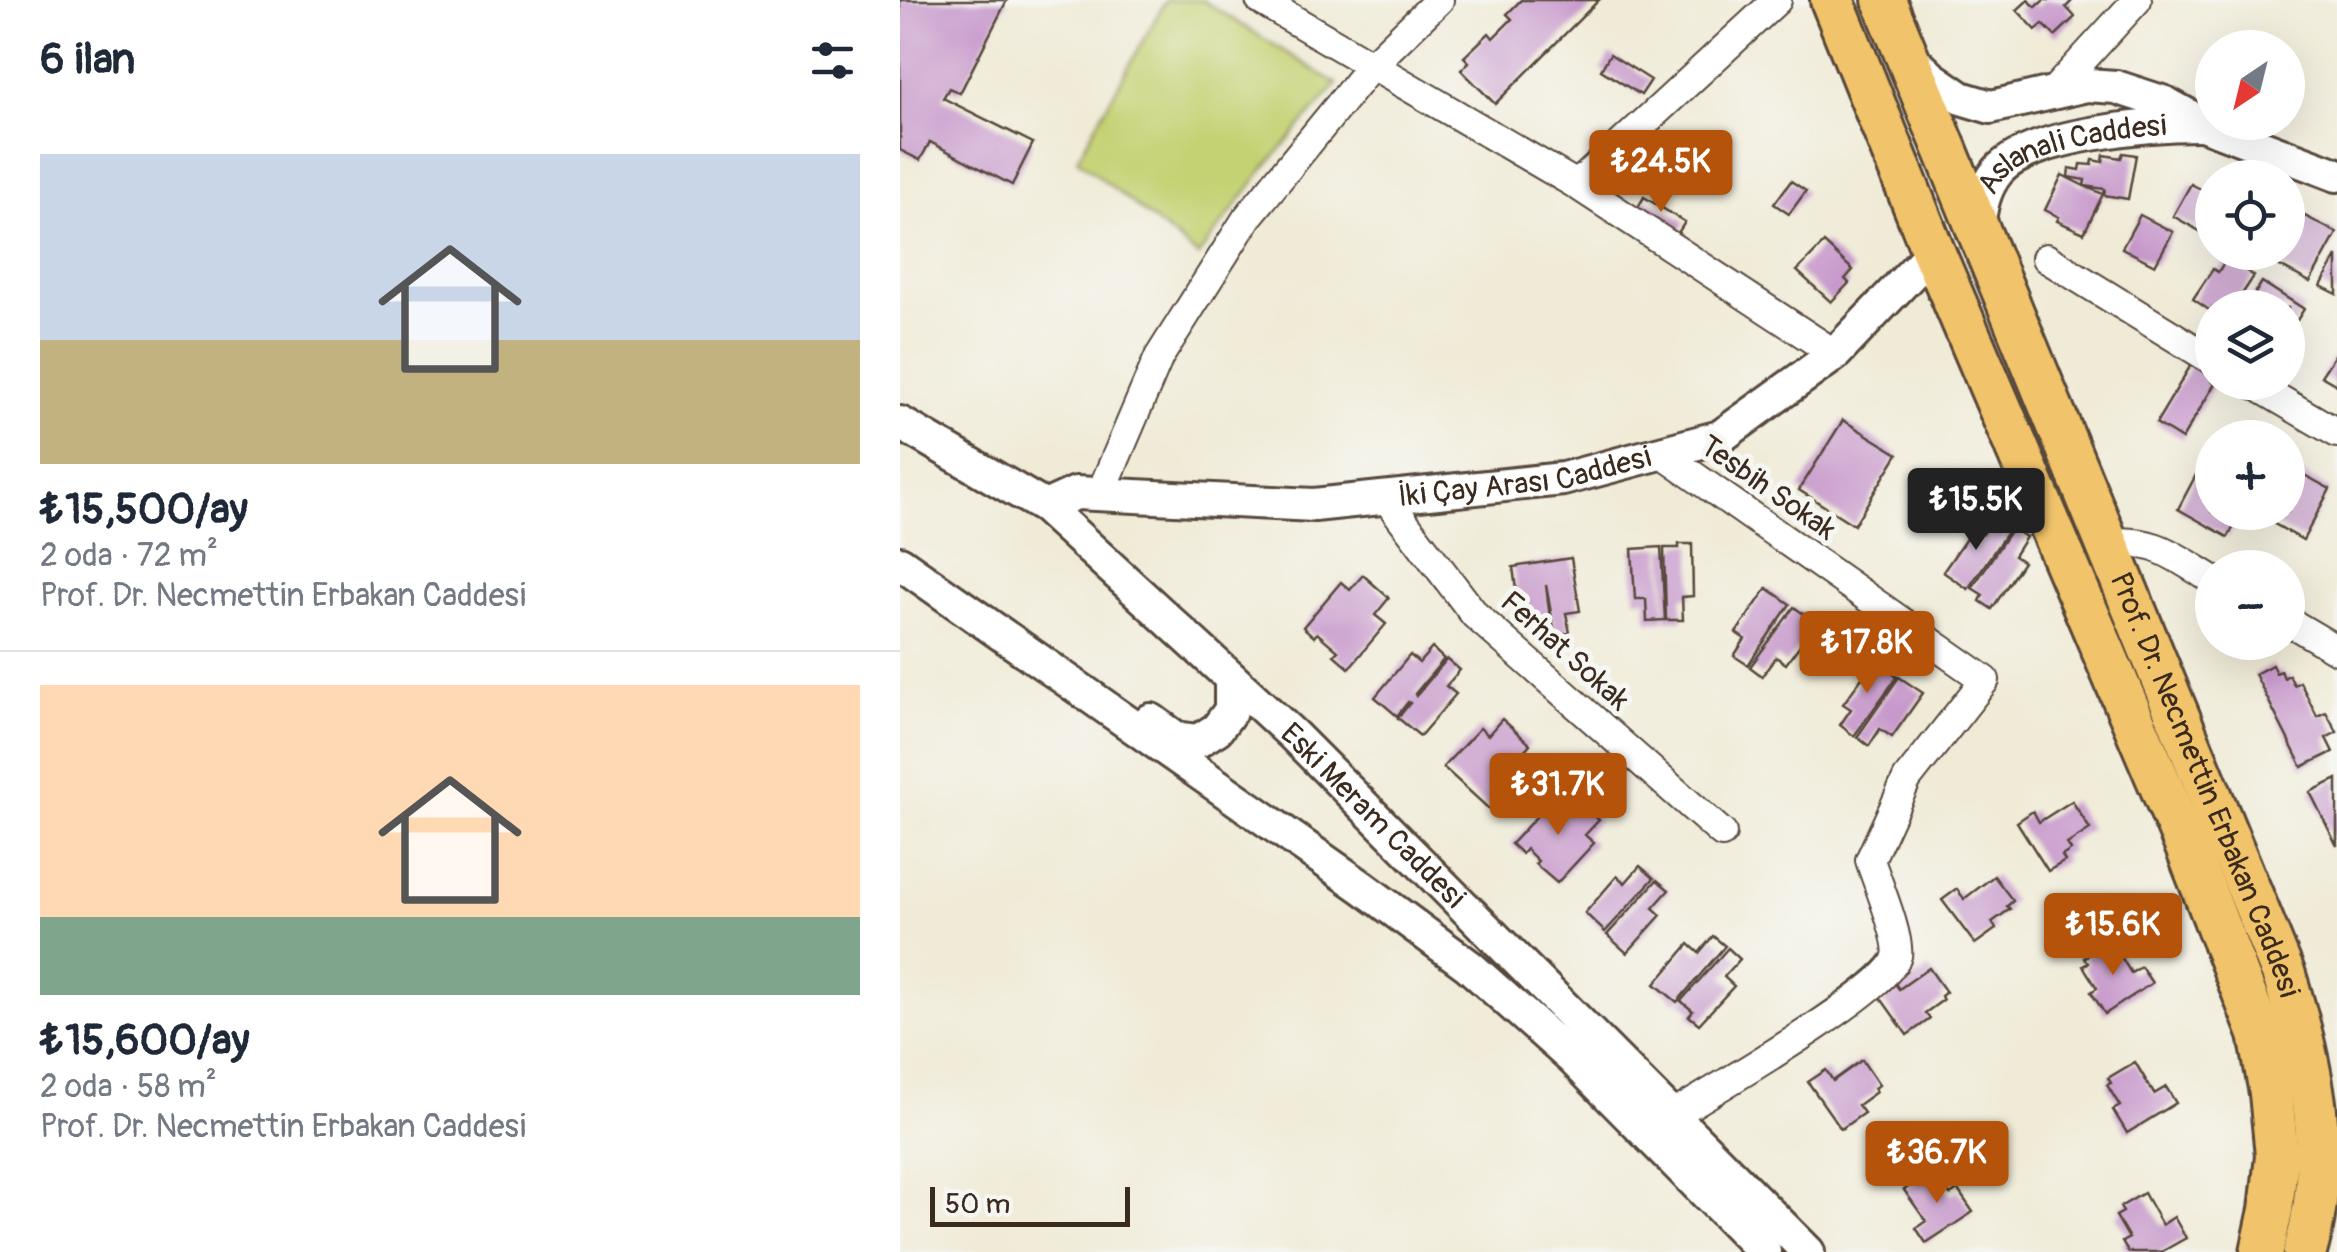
<!DOCTYPE html>
<html lang="tr">
<head>
<meta charset="utf-8">
<style>
  body { margin:0; font-family:Pangolin,sans-serif; background:#f6f6f7; color:#1f2937; height:100vh; display:flex; flex-direction:column; font-size:38px; white-space:nowrap }
  * { box-sizing:border-box; margin:0 }
  p { font-size:32px; color:#747a83 }
  .icon { flex:none; width:55px; height:55px; fill:none; stroke:currentColor; stroke-width:2; stroke-linecap:round; stroke-linejoin:round }
  .map { position:relative; flex:1; overflow:hidden }
  .side { display:flex; flex-direction:column; background:#fff; width:900px }
  .side>* { flex:none }
  .needle { width:65px; rotate:215deg }
  .buttons { position:absolute; left:1295px; top:30px; display:grid; gap:20px }
  .buttons a { display:grid; place-items:center; width:110px; height:110px; border-radius:50%; background:#fff; box-shadow:0 10px 40px #0002; font-size:50px }
  .scale { position:absolute; left:30px; bottom:25px; width:200px; box-sizing:border-box; padding-left:10px; border:5px solid #3b2a1e; border-top:0; font-size:28px; line-height:35px; white-space:nowrap; color:#3b2a1e; -webkit-text-stroke:8px #f6f6f2; paint-order:stroke }
  .price { position:absolute; translate:-50% -85px; padding:0 22px; border-radius:10px; background:#b45309; color:#fff; font-size:32px; line-height:65px; filter:drop-shadow(0 2px 5px #0008) }
  .price::after { content:''; position:absolute; left:50%; top:60px; width:30px; height:22px; margin-left:-15px; background:inherit; clip-path:polygon(0 0,100% 0,50% 100%) }
  .price.active { background:#222; color:#fff }
  ul { padding:0; list-style:none }
  li { display:grid; align-content:center; gap:20px; height:530px; padding:0 40px }
  li+li { border-top:2px solid #e0e1e3 }
  li span { display:grid; place-items:center; height:310px; border-radius:0px; color:#555 }
  li>.icon { margin-inline-start:auto }
  span .icon { width:180px; height:180px; fill:#fffc; stroke-width:1 }
  li b { font-size:42px }
  h2 { display:flex; justify-content:space-between; align-items:center; height:120px; padding:0 40px; font-size:42px }
  main { display:flex; flex:1; min-height:0 }
  .map>svg:first-child { display:block }
  .green { fill:#c5d273; stroke:#807e48; stroke-width:2.5 }
  .building { fill:#c696ca }
  .lines { fill:none; stroke-linecap:round; stroke-linejoin:round }
  .minor-casing { stroke:#56473a; stroke-width:32 }
  .tertiary-casing { stroke:#56473a; stroke-width:38 }
  .primary-casing { stroke:#56473a; stroke-width:48 }
  .minor { stroke:#fff; stroke-width:28 }
  .tertiary { stroke:#fff; stroke-width:32 }
  .primary { stroke:#f1c36a; stroke-width:42 }
  .labels { text-anchor:middle; dominant-baseline:central; stroke-width:10; stroke-linejoin:round; paint-order:stroke }
  .street-label { font-size:30px; fill:#3b2a1e; stroke:#f6f6f2 }
</style>
</head>
<body>
<main>
<section class="side">
<h2>6 ilan<svg class="icon" aria-label="filters" viewBox="0 0 24 24"><path d="M4 7h16M4 17h16"/><circle cx="9" cy="7" r="2"/><circle cx="15" cy="17" r="2"/></svg></h2>
<ul>
<li><span style="background:linear-gradient(#c9d6e8 60%,#c2b280 0)"><svg class="icon" aria-label="home" viewBox="0 0 24 24"><path d="M3 11l9-7 9 7M6 9v11h12V9"/></svg></span><div><b>₺15,500/ay</b><p>2 oda · 72 m²</p><p>Prof. Dr. Necmettin Erbakan Caddesi</p></div></li>
<li><span style="background:linear-gradient(#ffd9b3 75%,#7fa58c 0)"><svg class="icon" aria-label="home" viewBox="0 0 24 24"><path d="M3 11l9-7 9 7M6 9v11h12V9"/></svg></span><div><b>₺15,600/ay</b><p>2 oda · 58 m²</p><p>Prof. Dr. Necmettin Erbakan Caddesi</p></div></li>
</ul>
</section>
<div class="map">
<svg width="1437" height="1252" viewBox="0 0 1437 1252">
  <rect width="100%" height="100%" fill="#f6f6f2"/>
  <filter id="ink" filterUnits="userSpaceOnUse"><feTurbulence type="fractalNoise" baseFrequency=".01" numOctaves="2"/><feDisplacementMap in="SourceGraphic" scale="20" xChannelSelector="R" yChannelSelector="G"/><feConvolveMatrix kernelMatrix="1 2 1 2 8 2 1 2 1" color-interpolation-filters="sRGB"/></filter>
  <filter id="wash" filterUnits="userSpaceOnUse"><feTurbulence type="fractalNoise" baseFrequency=".0048" numOctaves="4" result="noise"/><feDisplacementMap in="SourceGraphic" scale="40" xChannelSelector="R" yChannelSelector="G"/><feGaussianBlur stdDeviation="2.25" result="paint"/><feColorMatrix in="noise" values="0 0 0 0 0 0 0 0 0 0 0 0 0 0 0 0 0 1.4 0 .05"/><feComposite in="paint" operator="in"/></filter>
  <g filter="url(#wash)">
    <rect width="100%" height="100%" fill="#f0ebd7"/>
    <!-- green -->
    <polygon class="green" points="266,0 302,0 437,84 362,171 298,256 177,159"/>
    <g id="blocks">
      <!-- building -->
      <g class="building">
        <polygon points="0,0 107,0 60,93 49,88 43,98 133,143 112,185 30,142 20,160 0,150"/>
        <polygon points="621,0 699,0 595,104 561,70 569,62 564,57 589,33 593,38 612,19 607,14"/>
        <polygon points="1128,0 1136,7 1144,0 1173,0 1166,7 1175,17 1155,36 1143,24 1136,30 1117,10"/>
        <polygon points="710,54 751,80 741,95 701,70"/>
        <polygon points="1223,153 1236,155 1228,199 1204,195 1205,189 1185,186 1203,194 1184,233 1157,221 1159,217 1145,210 1162,175 1184,186 1185,180 1168,177 1169,168 1180,170 1181,164 1192,165 1193,160 1203,162 1204,155 1221,158"/>
        <polygon points="891,181 906,191 889,214 874,204"/>
        <polygon points="1291,184 1312,195 1312,220 1305,234 1273,216"/>
        <polygon points="744,197 785,222 778,233 737,209"/>
        <polygon points="1240,215 1273,232 1255,265 1222,248"/>
        <polygon points="1405,216 1437,233 1410,282 1378,265 1385,252 1388,252 1388,248"/>
        <polygon points="924,243 953,270 945,279 949,283 931,302 897,271"/>
        <polygon points="1437,256 1437,294 1421,286"/>
        <polygon points="1327,258 1354,276 1333,308 1312,308 1312,312 1293,299 1313,269 1318,272"/>
        <polygon points="1362,282 1404,309 1388,335 1388,308 1346,308"/>
        <polygon points="1437,352 1437,385 1421,376"/>
        <polygon points="1297,355 1312,365 1312,382 1316,382 1282,439 1256,423"/>
        <polygon points="943,420 998,454 954,525 899,490"/>
        <polygon points="1397,471 1430,489 1403,540 1369,521 1374,512 1388,512 1388,489"/>
        <polygon points="1297,473 1312,481 1312,512 1342,512 1328,537 1278,509"/>
        <polygon points="1094,517 1110,528 1068,589 1043,572 1074,527 1083,534"/>
        <polygon points="1112,528 1126,537 1114,556 1123,562 1092,609 1080,601 1083,595 1072,588"/>
        <polygon points="779,544 792,544 793,596 782,597 783,620 766,620 764,548 779,548"/>
        <polygon points="761,547 765,620 747,621 746,599 735,599 732,549"/>
        <polygon points="671,558 680,611 666,613 670,633 655,635 646,585 652,635 636,637 633,618 620,620 613,567"/>
        <polygon points="463,575 489,598 475,615 486,624 449,668 434,655 438,651 417,633 414,637 403,627 441,582 450,590"/>
        <polygon points="867,588 890,604 848,665 834,656 845,639 836,633"/>
        <polygon points="894,607 916,623 886,664 876,657 862,676 850,667"/>
        <polygon points="532,648 544,659 515,694 516,696 547,659 560,670 546,686 556,694 520,736 498,718 510,703 508,702 497,716 475,697 510,655 519,663"/>
        <polygon points="975,660 997,677 954,736 940,725 951,709 943,704"/>
        <polygon points="1372,665 1376,673 1381,671 1384,678 1389,675 1394,685 1400,682 1417,716 1426,712 1437,732 1426,738 1433,752 1402,767 1355,674"/>
        <polygon points="999,677 1023,693 992,737 980,729 969,746 957,737"/>
        <polygon points="602,719 630,744 615,761 626,770 589,809 543,767 580,728 588,735"/>
        <polygon points="1437,779 1437,846 1410,792"/>
        <polygon points="672,796 682,804 678,808 682,812 686,808 699,820 685,835 694,843 657,883 635,864 638,861 626,849 622,854 611,844 649,803 658,811"/>
        <polygon points="1172,801 1190,829 1167,844 1171,850 1162,856 1165,861 1148,871 1117,822 1133,811 1139,822"/>
        <polygon points="740,866 754,878 705,932 685,913 717,876 725,883"/>
        <polygon points="1094,876 1113,901 1107,906 1110,909 1092,922 1096,929 1075,944 1042,900 1057,889 1064,899"/>
        <polygon points="757,880 769,890 753,908 761,915 727,953 707,935"/>
        <polygon points="813,936 825,946 777,1002 755,984 789,944 799,953"/>
        <polygon points="1211,941 1231,973 1241,967 1252,983 1205,1014 1191,992 1197,988 1183,966 1188,963 1184,958"/>
        <polygon points="828,948 840,959 824,977 834,986 799,1024 789,1016 793,1011 781,1001"/>
        <polygon points="1029,968 1046,992 1041,996 1043,1000 1025,1013 1030,1019 1007,1035 975,990 991,978 999,989"/>
        <polygon points="962,1060 979,1085 974,1088 976,1092 958,1105 964,1113 941,1129 908,1082 926,1070 933,1081"/>
        <polygon points="1235,1062 1254,1094 1266,1087 1276,1103 1227,1133 1213,1110 1220,1106 1207,1085 1211,1083 1208,1078"/>
        <polygon points="1029,1173 1033,1178 1036,1175 1050,1195 1058,1190 1073,1212 1026,1243 1016,1228 1026,1221 1004,1190"/>
        <polygon points="1244,1193 1262,1225 1274,1217 1286,1238 1261,1252 1228,1252 1222,1242 1229,1238 1216,1216 1223,1212 1220,1207"/>
      </g>
    </g>
  </g>
  <g filter="url(#ink)">
    <use href="#blocks" fill-opacity="0" stroke="#56473a" stroke-width="2.5"/>
    <g class="lines">
      <defs>
        <g id="minor">
          <polyline points="360,0 677,185 935,354"/>
          <polyline points="1153,92 1237,0"/>
          <polyline points="677,185 877,0"/>
          <polyline points="1146,258 1312,360"/>
          <polyline points="1350,382 1437,433"/>
          <path d="M 761,453 L 1085,680 L 1007,779 L 970,860 C 976,879 1001,939 997,956 C 991,988 809,1093 773,1115"/>
          <polyline points="200,495 259,357 347,218 472,65 539,0"/>
          <polyline points="486,498 575,615 822,833"/>
          <path d="M 1207,543 C 1255,538 1273,556 1312,579"/>
          <polyline points="1388,621 1437,650"/>
        </g>
        <g id="tertiary">
          <polyline points="1008,55 1032,78 1061,98 1091,107 1187,85 1216,87 1265,103 1305,125 1437,175"/>
          <path id="s1" d="M 1078,230 C 1080,208 1084,188 1098,171 C 1130,134 1252,124 1300,124"/>
          <path id="s2" d="M 0,423 L 145,507 L 393,735 L 908,1252"/>
          <path id="s3" d="M 145,507 L 176,493 L 414,505 L 663,479 L 820,437 L 935,354 L 1033,251"/>
          <polyline points="0,563 462,887 569,966 672,1058 864,1252"/>
          <polyline points="251,720 276,738 298,741 317,729 331,710 331,678"/>
        </g>
        <g id="primary">
          <polyline points="932,0 1033,251 1287,847 1360,1034 1371,1093 1377,1156 1371,1210 1362,1252"/>
          <path id="s4" d="M 984,0 L 1384,975 C 1412,1065 1432,1158 1405,1252"/>
        </g>
      </defs>
      <!-- minor casing -->
      <use href="#minor" class="minor-casing"/>
      <!-- tertiary casing -->
      <use href="#tertiary" class="tertiary-casing"/>
      <!-- primary casing -->
      <use href="#primary" class="primary-casing"/>
      <!-- minor -->
      <use href="#minor" class="minor"/>
      <!-- tertiary -->
      <use href="#tertiary" class="tertiary"/>
      <!-- primary -->
      <use href="#primary" class="primary"/>
    </g>
  </g>
  <g class="labels">
    <!-- street labels -->
    <g class="street-label">
      <text stroke="none"><textPath href="#s1" startOffset="140">Aslanali Caddesi</textPath></text>
      <text stroke="none"><textPath href="#s3" startOffset="485">İki Çay Arası Caddesi</textPath></text>
      <text transform="translate(868 488) rotate(35)">Tesbih Sokak</text>
      <text transform="translate(665 651) rotate(42)">Ferhat Sokak</text>
      <text stroke="none"><textPath href="#s4" startOffset="848">Prof. Dr. Necmettin Erbakan Caddesi</textPath></text>
      <text stroke="none"><textPath href="#s2" startOffset="618">Eski Meram Caddesi</textPath></text>
    </g>
  </g>
</svg>
<div class="buttons">
<a><svg class="needle" viewBox="-14 -14 28 28"><path d="M0-13l5 13h-10z" fill="#e53935"/><path d="M0 13l5-13h-10z" fill="#747a83"/></svg></a>
<a><svg class="icon" aria-label="locate" viewBox="0 0 24 24"><circle cx="12" cy="12" r="6"/><path d="M12 2v4M12 18v4M2 12h4M18 12h4"/></svg></a>
<a><svg class="icon" aria-label="layers" viewBox="0 0 24 24"><path d="M12 4l9 5-9 5-9-5zM3 14l9 5 9-5"/></svg></a>
<a>+</a>
<a>−</a>
</div>
<div class="scale">50 m</div>
<b class="price" style="left:761px;top:215px">₺24.5K</b>
<b class="price active" style="left:1076px;top:553px">₺15.5K</b>
<b class="price" style="left:967px;top:696px">₺17.8K</b>
<b class="price" style="left:658px;top:838px">₺31.7K</b>
<b class="price" style="left:1213px;top:978px">₺15.6K</b>
<b class="price" style="left:1037px;top:1206px">₺36.7K</b>
</div>
</main>
</body>
</html>
